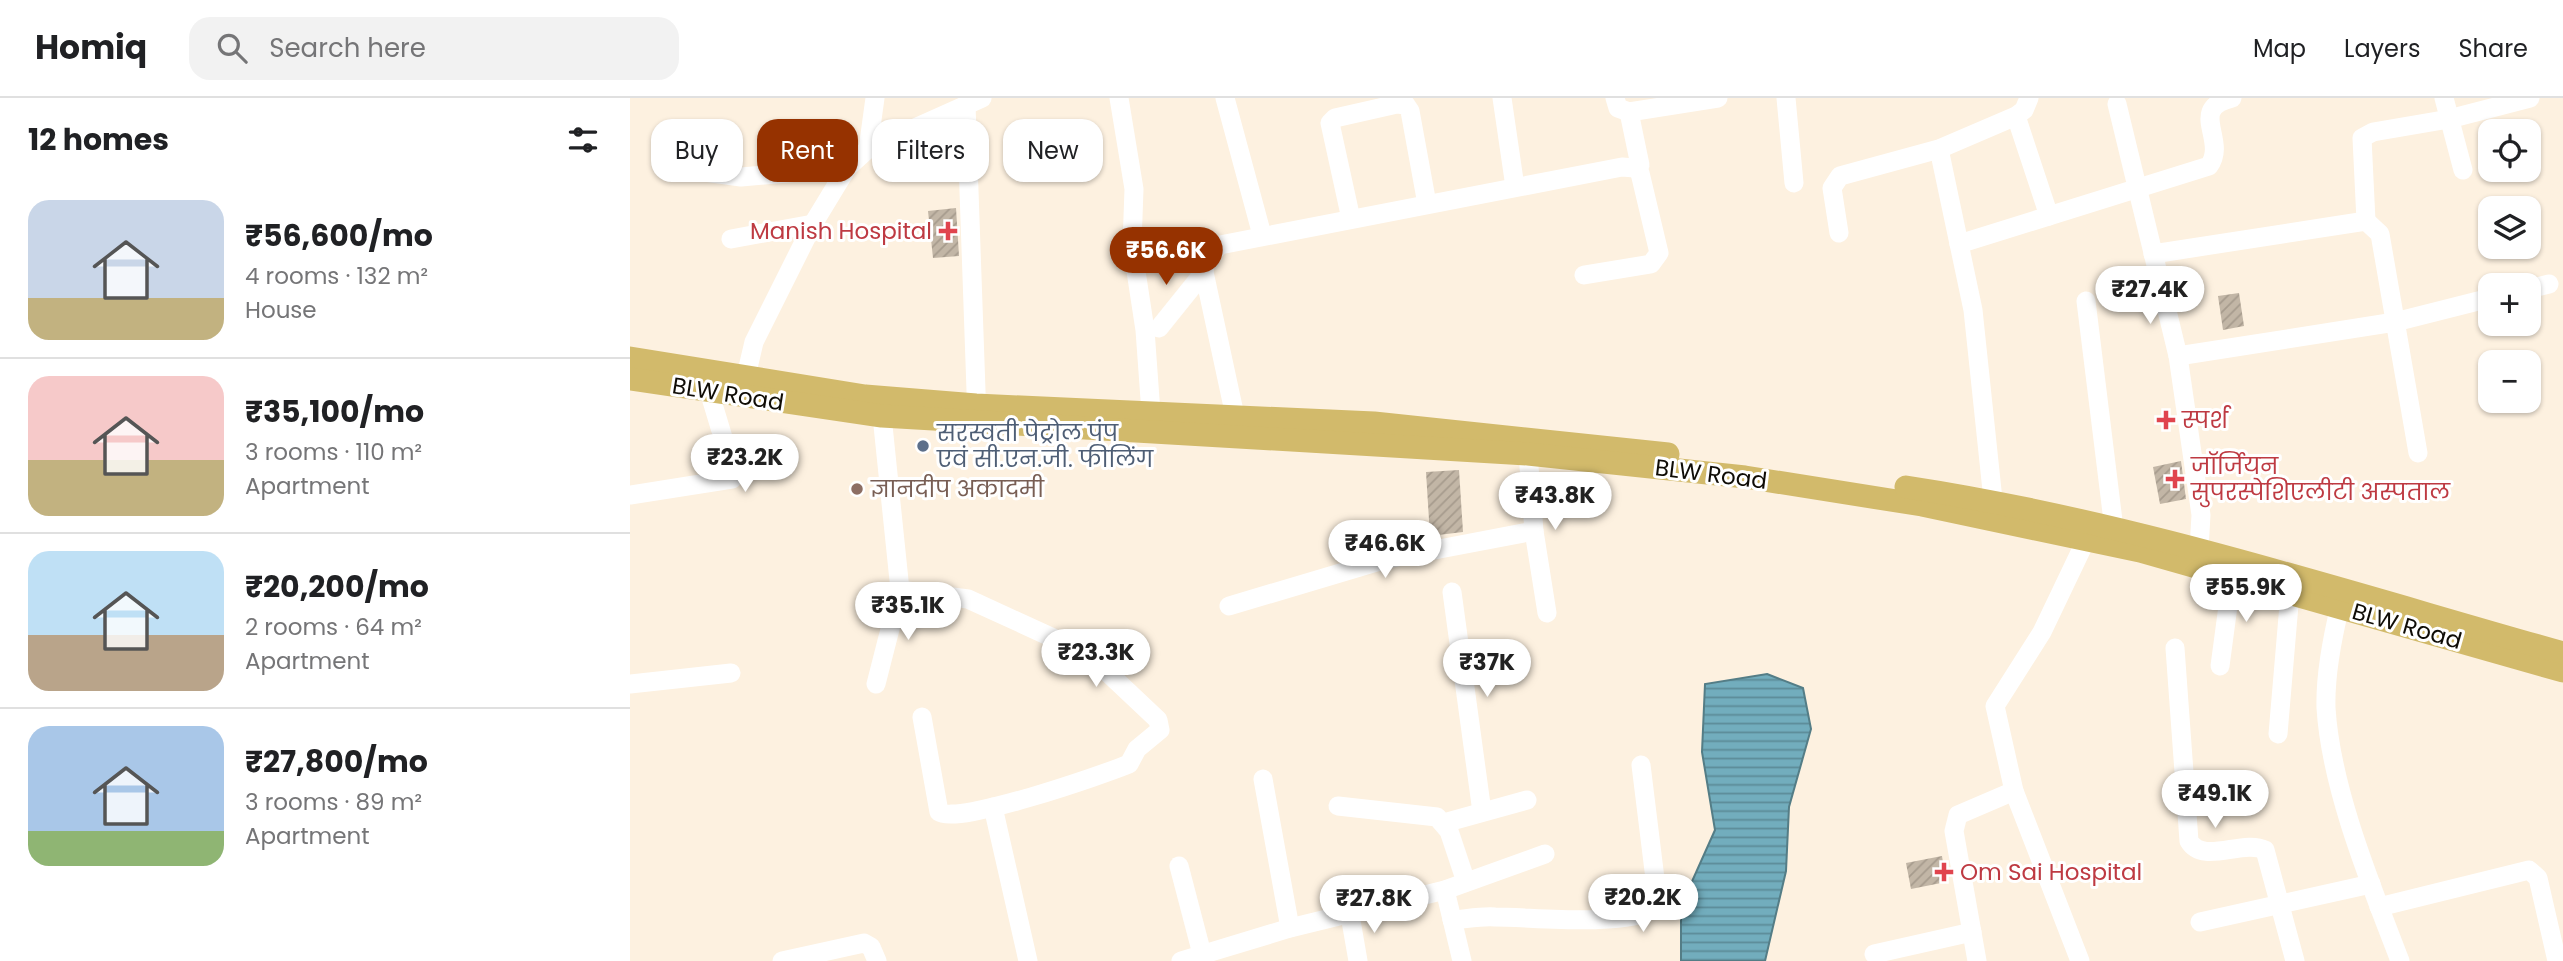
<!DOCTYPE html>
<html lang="en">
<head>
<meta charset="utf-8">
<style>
  body { margin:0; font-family:Poppins,"Noto Sans Devanagari",sans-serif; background:#f2f2f2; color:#202124; height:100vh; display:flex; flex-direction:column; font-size:26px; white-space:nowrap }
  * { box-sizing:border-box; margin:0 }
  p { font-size:23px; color:#757577 }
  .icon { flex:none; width:38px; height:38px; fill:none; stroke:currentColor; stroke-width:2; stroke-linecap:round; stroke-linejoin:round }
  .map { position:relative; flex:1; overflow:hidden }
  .details { display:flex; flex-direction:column; background:#fff; width:630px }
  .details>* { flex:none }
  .hud { position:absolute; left:21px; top:21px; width:665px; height:63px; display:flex; gap:14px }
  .buttons { position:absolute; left:1848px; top:21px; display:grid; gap:14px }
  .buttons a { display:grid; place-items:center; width:63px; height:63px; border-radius:14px; background:#fff; box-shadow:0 2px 5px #0004; font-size:35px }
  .price { position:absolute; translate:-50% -60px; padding:0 16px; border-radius:24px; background:#fff; color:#222; font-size:23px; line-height:46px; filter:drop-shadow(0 2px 4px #0008) }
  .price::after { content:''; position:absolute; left:50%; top:42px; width:21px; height:16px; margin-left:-10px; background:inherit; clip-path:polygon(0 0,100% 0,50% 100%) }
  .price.selected { background:#963200; color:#fff }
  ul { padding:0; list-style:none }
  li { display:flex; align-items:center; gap:21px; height:175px; padding:0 28px }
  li+li { border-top:2px solid #e0e0e0 }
  li span { display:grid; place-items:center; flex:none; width:196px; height:140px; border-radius:21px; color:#555 }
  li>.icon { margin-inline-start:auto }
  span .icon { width:84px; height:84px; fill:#fffc; stroke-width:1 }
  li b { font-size:30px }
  h2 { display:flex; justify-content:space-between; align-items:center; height:84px; padding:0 28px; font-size:30px }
  .tag { padding:0 24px; border-radius:21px; background:#fff; box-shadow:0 2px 5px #0004; font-size:24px; line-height:63px }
  .tag.selected { background:#963200; color:#fff }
  header { display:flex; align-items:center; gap:42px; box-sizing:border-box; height:98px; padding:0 35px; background:#fff; border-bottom:2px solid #e0e0e0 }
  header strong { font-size:33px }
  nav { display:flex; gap:38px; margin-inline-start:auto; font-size:24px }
  .search { width:490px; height:63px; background:#f2f2f2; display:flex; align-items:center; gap:18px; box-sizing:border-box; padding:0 24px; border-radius:21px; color:#757577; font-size:26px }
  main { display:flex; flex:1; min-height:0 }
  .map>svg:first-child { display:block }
  .water { fill:url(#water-rules); stroke:#547d86; stroke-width:2 }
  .building { fill:url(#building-hatch) }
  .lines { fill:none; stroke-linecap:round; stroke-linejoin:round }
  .minor { stroke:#fff; stroke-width:19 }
  .major { stroke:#d2ba6b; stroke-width:23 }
  .health-dot { fill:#e0444e; stroke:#fff; stroke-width:2.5 }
  .service-dot { fill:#5c6f8a; stroke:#fff; stroke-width:2.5 }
  .education-dot { fill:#8d6e63; stroke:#fff; stroke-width:2.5 }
  .labels { text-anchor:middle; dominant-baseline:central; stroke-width:6; stroke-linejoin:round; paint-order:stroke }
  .health-label { font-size:23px; fill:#be3a42; stroke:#fff; text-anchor:start }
  .street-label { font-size:23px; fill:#0f0c06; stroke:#fff }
  .service-label { font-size:23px; fill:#4e5e75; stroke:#fff; text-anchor:start }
  .education-label { font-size:23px; fill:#785e54; stroke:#fff; text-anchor:start }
</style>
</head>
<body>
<header>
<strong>Homiq</strong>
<div class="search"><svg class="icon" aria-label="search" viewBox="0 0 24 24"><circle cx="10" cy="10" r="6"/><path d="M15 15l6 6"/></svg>Search here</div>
<nav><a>Map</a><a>Layers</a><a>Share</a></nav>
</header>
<main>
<section class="details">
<h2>12 homes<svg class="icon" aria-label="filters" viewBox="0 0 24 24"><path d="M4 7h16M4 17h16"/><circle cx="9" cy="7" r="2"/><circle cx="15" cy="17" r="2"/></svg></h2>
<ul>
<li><span style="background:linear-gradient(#c9d6e8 70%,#c2b280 0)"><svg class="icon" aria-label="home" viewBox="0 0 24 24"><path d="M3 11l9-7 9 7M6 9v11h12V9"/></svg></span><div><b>₹56,600/mo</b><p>4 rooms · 132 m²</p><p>House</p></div></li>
<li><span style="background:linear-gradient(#f6c9c9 60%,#c2b280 0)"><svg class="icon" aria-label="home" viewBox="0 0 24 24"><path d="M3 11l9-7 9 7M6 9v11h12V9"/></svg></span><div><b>₹35,100/mo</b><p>3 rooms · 110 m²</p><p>Apartment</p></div></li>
<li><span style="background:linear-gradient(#bfe0f5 60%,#b9a48a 0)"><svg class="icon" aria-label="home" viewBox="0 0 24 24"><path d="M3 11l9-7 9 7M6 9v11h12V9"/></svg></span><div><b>₹20,200/mo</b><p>2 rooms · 64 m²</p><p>Apartment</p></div></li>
<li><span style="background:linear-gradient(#a9c7e8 75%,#8fb573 0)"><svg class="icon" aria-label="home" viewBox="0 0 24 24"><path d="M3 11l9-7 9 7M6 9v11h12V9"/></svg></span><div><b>₹27,800/mo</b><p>3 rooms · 89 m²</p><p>Apartment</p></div></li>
</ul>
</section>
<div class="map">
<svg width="1933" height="863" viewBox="0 0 1933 863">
  <defs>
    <pattern id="water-rules" width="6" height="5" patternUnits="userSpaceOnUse" patternTransform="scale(1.75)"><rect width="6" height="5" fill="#72adbd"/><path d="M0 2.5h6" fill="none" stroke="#5c8b98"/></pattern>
    <pattern id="building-hatch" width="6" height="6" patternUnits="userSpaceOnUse" patternTransform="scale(1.75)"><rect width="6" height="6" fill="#c2b6a6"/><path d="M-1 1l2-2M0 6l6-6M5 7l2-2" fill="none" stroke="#a69b8d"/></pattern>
  </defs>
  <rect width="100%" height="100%" fill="#fdf1e0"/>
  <!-- water -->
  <polygon class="water" points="1137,576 1173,590 1181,631 1159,709 1156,773 1135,863 1051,863 1051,808 1085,732 1072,654 1075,586"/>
  <!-- building -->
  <g class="building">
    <polygon points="326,110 329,158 303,160 298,113"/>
    <polygon points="1609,195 1614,228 1593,232 1588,198"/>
    <polygon points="1551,363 1556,401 1530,406 1523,369"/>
    <polygon points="829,372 833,434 800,438 796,374"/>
    <polygon points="1312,758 1316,784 1281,791 1276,765"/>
  </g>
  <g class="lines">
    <!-- minor -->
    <g class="minor">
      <polyline points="489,0 504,91 502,147 515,232 521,315"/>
      <polyline points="595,0 632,137"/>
      <polyline points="872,0 885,89"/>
      <polyline points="985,0 988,10 999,14 1088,0"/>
      <polyline points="1156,0 1164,85"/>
      <polyline points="1814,0 1833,72"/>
      <polyline points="1487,6 1548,258 1571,417 1569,451"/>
      <polyline points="336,7 347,321"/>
      <polyline points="999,14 1010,67"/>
      <polyline points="1386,18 1419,118"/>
      <polyline points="238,51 245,0"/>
      <polyline points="1309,51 1343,212 1363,402"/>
      <polyline points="45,70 111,79 217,70"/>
      <polyline points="721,121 700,25 705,20 767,6 776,7 780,13 797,106"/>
      <polyline points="1736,123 1732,40 1743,34 1819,21 1900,0"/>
      <polyline points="1209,135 1202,90 1210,78 1309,51 1386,18 1394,12 1399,0"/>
      <polyline points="101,141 183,126"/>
      <path d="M 1329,146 L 1579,68 C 1598,42 1557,11 1602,0"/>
      <polyline points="1523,156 1736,123 1750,136 1788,355"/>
      <polyline points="1899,191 1919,186"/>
      <polyline points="1456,203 1484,431"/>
      <polyline points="529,230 574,174"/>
      <polyline points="1548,258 1765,224 1860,200"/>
      <polyline points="113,291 124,244 183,126 217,70 238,51 352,0"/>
      <polyline points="608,332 574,174 576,162 590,147 992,69 1005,70 1010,75 1029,155 1021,166 954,177"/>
      <polyline points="898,356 904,433 917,515"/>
      <polyline points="0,397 102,381 104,376 79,293"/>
      <path d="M 270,492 L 338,501 L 458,556 L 528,622 L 530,632 L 507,651 L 499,666 C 472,677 328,727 309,714 L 292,619"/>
      <polyline points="822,494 852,714"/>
      <polyline points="599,508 757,461 904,433"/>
      <path d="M 1710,508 C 1702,541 1695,576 1696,610 C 1701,691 1741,787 1770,863"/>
      <path d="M 1545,550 L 1559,743 C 1573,767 1613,741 1635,752 L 1665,863"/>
      <polyline points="1590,568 1602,478"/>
      <polyline points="0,586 101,575"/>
      <polyline points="246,586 270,492 252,318"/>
      <polyline points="1648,636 1660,495"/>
      <polyline points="633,681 660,830"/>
      <polyline points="708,708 807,719 819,733 836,784"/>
      <polyline points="363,709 398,863"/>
      <polyline points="814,725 897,702"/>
      <polyline points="549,768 572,856"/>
      <polyline points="815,792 832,863"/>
      <polyline points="1749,809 1899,772 1908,780 1927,863"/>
      <polyline points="720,817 728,863"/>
      <path d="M 822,822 C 836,821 851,818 865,819 C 901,819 987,828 1016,814 C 1024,810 1025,805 1027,797 L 1011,667"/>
      <polyline points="1570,824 1741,786"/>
      <polyline points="1244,856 1342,834"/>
      <polyline points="152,863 234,845 241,849 247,863"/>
      <polyline points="551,863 660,830 815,792 915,756"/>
      <polyline points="1347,863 1324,733 1328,717 1384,693"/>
      <polyline points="1450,863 1384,693 1365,608 1412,534 1455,444"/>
    </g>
    <!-- major -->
    <g class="major">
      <polyline points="0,260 235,298 346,307 744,325 1038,356"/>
      <polyline points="0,281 252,318 898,356 1115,379 1292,407 1510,453 1933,573"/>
      <path d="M 1276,389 C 1500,423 1716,494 1933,555"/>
    </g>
  </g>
  <!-- markers -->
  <g class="health-dot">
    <path d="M314.5 122.5h7v7h7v7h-7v7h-7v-7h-7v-7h7z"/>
    <path d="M1532.5 311.5h7v7h7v7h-7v7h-7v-7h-7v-7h7z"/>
    <path d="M1541.5 370.5h7v7h7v7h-7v7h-7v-7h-7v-7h7z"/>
    <path d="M1310.5 763.5h7v7h7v7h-7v7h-7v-7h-7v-7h7z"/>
  </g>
  <circle class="service-dot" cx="293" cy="348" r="7"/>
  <circle class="education-dot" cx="227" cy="391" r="7"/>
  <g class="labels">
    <!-- health labels -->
    <g class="health-label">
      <text x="302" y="133" text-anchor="end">Manish Hospital</text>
      <text x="1552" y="322">स्पर्श</text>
      <text x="1561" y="368">जाॅर्जियन<tspan x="1561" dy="26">सुपरस्पेशिएलीटी अस्पताल</tspan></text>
      <text x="1330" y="774">Om Sai Hospital</text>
    </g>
    <!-- street labels -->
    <g class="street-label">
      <text transform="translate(98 296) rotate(9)">BLW Road</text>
      <text transform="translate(1081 376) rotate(7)">BLW Road</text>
      <text transform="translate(1777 528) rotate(16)">BLW Road</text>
    </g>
    <!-- service labels -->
    <g class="service-label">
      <text x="307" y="335">सरस्वती पेट्रोल पंप<tspan x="307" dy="26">एवं सी.एन.जी. फीलिंग</tspan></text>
    </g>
    <!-- education labels -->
    <g class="education-label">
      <text x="241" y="391">ज्ञानदीप अकादमी</text>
    </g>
  </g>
</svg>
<div class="buttons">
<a><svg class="icon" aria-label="locate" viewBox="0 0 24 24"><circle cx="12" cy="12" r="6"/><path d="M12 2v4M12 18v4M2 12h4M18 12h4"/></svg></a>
<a><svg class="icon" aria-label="layers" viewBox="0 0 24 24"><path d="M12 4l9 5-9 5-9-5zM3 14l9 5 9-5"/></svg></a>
<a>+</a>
<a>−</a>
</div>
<b class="price selected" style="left:536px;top:189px">₹56.6K</b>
<b class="price" style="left:1520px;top:228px">₹27.4K</b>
<b class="price" style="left:115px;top:396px">₹23.2K</b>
<b class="price" style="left:925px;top:434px">₹43.8K</b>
<b class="price" style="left:755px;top:482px">₹46.6K</b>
<b class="price" style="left:1616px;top:526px">₹55.9K</b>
<b class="price" style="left:278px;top:544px">₹35.1K</b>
<b class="price" style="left:466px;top:591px">₹23.3K</b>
<b class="price" style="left:857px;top:601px">₹37K</b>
<b class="price" style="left:1585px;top:732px">₹49.1K</b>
<b class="price" style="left:1013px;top:836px">₹20.2K</b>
<b class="price" style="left:744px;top:837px">₹27.8K</b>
<div class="hud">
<a class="tag">Buy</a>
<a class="tag selected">Rent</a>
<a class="tag">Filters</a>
<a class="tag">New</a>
</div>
</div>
</main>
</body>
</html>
